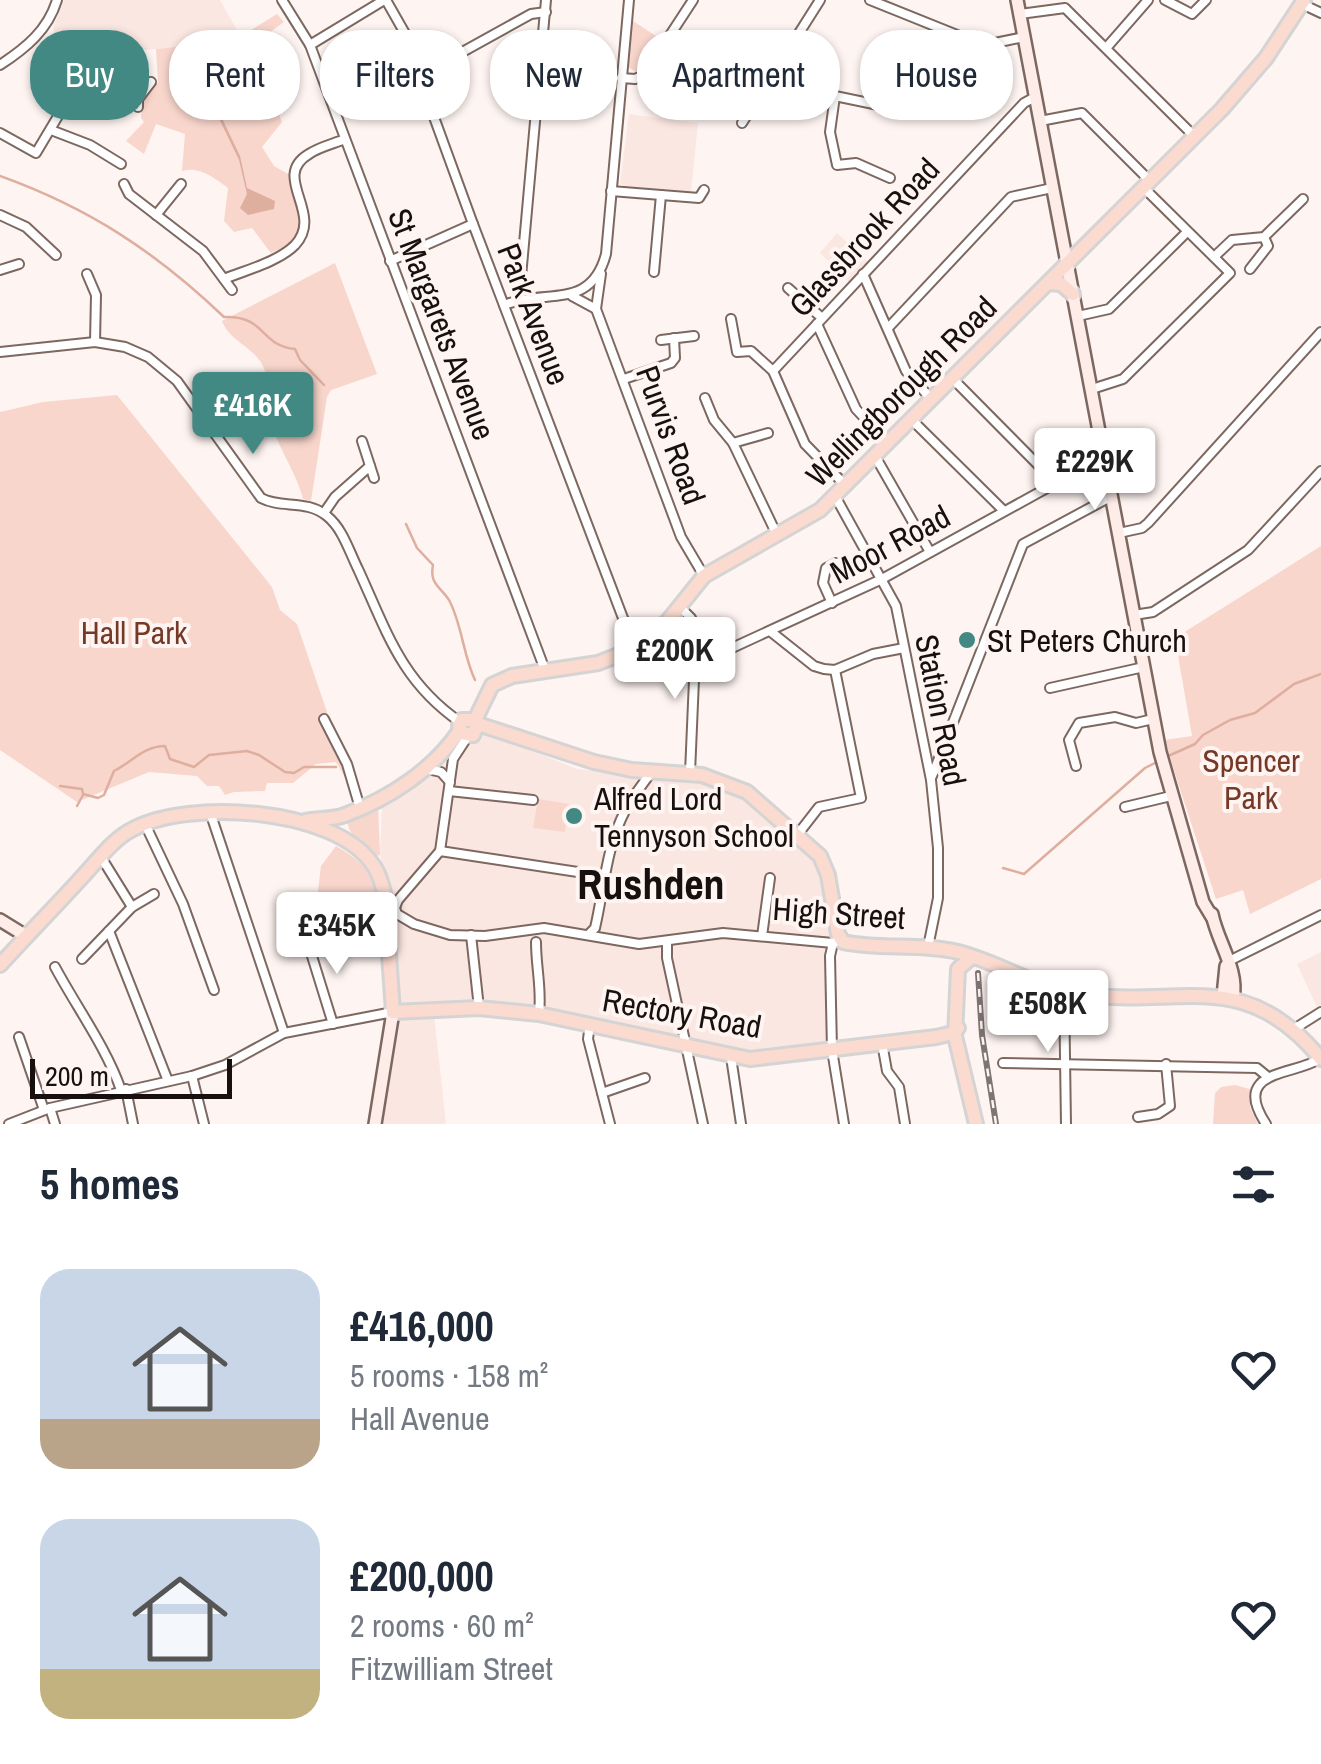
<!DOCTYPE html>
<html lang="en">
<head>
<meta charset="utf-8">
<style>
  body { margin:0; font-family:"Archivo Narrow",sans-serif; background:#f6f6f7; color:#1f2937; height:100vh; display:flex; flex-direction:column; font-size:38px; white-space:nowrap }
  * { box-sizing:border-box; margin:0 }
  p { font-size:32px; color:#747a83 }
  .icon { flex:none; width:55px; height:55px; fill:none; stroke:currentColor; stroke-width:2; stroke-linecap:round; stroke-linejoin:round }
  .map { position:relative; height:1124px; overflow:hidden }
  .details { display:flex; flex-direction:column; background:#fff; flex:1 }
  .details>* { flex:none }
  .top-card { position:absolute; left:30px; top:30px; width:1262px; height:90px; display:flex; gap:20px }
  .scale { position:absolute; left:30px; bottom:25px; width:202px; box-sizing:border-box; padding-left:10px; border:5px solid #18100e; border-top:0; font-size:28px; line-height:35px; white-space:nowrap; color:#18100e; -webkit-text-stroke:8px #fef4f1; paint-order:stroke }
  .price { position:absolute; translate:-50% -85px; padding:0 22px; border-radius:10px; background:#fff; color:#222; font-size:32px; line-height:65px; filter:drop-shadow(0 2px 5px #0008) }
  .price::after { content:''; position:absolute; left:50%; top:60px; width:30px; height:22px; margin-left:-15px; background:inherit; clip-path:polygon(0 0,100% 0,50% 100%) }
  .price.active { background:#428983; color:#fff }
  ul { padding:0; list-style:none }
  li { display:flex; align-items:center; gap:30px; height:250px; padding:0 40px }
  li span { display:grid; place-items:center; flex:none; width:280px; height:200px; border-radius:30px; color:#555 }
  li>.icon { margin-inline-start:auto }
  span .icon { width:120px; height:120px; fill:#fffc; stroke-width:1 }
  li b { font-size:42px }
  h2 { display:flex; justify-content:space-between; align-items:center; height:120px; padding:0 40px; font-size:42px }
  .pill { padding:0 35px; border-radius:40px; background:#fff; box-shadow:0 2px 8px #0004; font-size:35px; line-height:90px }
  .pill.active { background:#428983; color:#fff }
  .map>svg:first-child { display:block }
  .built { fill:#fbe7e1 }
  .green { fill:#f8d6cc }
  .water { fill:#deae9f }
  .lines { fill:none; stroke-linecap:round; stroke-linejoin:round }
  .stream { stroke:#deae9f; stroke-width:2.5 }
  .street-casing { stroke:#7d6861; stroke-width:12 }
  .secondary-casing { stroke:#7d6861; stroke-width:16 }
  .primary-casing { stroke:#d5d4d4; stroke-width:18 }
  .street { stroke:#fff; stroke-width:8 }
  .secondary { stroke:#fdece7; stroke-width:11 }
  .primary { stroke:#fbdacf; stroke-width:12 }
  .rail-casing { stroke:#7d7572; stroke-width:6 }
  .rail { stroke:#fef4f1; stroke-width:2.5; stroke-dasharray:8; stroke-linecap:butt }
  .poi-dot { fill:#428983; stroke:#fef4f1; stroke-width:4 }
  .labels { text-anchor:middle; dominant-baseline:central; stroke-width:8; stroke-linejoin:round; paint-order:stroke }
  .street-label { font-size:32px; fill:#18100e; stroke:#fef4f1 }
  .park-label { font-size:32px; fill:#763926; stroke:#fef4f1 }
  .poi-label { font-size:32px; fill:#18100e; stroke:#fef4f1; text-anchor:start }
  .district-label { font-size:42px; font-weight:bold; fill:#18100e; stroke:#fef4f1 }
</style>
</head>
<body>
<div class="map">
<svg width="1321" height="1124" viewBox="0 0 1321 1124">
  <rect width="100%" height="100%" fill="#fef4f1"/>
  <!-- built -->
  <g class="built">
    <polygon points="64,0 220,0 238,32 222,42 68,58 53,28"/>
    <polygon points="629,114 698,123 691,193 626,187 620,183"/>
    <polygon points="837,233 868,262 849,282 820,253"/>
    <polygon points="486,732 577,769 686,780 732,792 746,799 815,853 822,872 831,930 825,947 828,1046 774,1047 740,1052 549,1008 397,1003 389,884 380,855 382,805 429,776"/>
    <polygon points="1321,952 1321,1005 1317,1007 1297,964"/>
    <polygon points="434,1015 446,1124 381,1124 394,1029 398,1021 407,1016"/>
  </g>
  <!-- green -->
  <g class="green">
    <path d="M 277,14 L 284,22 L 253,44 L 282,122 L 262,147 L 274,166 L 290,175 L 303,209 L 301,229 L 293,243 L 271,253 L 252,228 L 234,232 L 224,221 L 228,188 C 214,178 200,166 182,171 L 185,134 L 156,124 L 144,154 L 126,141 L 144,122 L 141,118 C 142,103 143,90 158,83 L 156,49 L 222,42 L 237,32 L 243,35 Z"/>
    <polygon points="633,21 659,38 636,72 628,67"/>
    <path d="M 335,263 L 377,374 L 331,390 L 327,397 L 311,501 L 303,499 C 296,470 275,445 270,416 C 266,398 271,377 260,361 C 249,345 229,340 222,321 Z"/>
    <polygon points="117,395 272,587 280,610 297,624 328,715 355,775 346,779 336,762 316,764 293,783 267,783 265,791 234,792 225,795 219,786 207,786 197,776 149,772 77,802 0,750 0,412 43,402"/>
    <polygon points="1321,546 1321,879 1250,914 1243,890 1216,899 1164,740 1192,736 1175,638"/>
    <polygon points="538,799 569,804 565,832 533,828"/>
    <path d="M 378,804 L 380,855 L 377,856 C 367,845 345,835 348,819 Z"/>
    <path d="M 336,846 C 371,866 375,880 381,918 L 315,915 L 321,866 Z"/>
    <polygon points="1235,1085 1253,1090 1250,1108 1258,1124 1213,1124 1215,1093 1221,1087"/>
  </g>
  <!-- water -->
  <polygon class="water" points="183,70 217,90 219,112 240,156 247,188 275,201 274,209 248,215 240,208 247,194 239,160 214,108 205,115 191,92 171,78 173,74"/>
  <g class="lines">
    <!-- stream -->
    <g class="stream">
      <path d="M 0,176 C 89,208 156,252 224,317 C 266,315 260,346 295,349 L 300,360 L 324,385"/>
      <path d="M 406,524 L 417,548 L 433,565 C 429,584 441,587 449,600 C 462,624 463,655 475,680"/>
      <polyline points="1166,757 1195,744 1203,735 1230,720 1255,713 1294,684 1321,674"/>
      <path d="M 60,786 L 82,789 L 83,794 L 98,798 L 104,795 L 114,771 C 132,762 144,746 165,746 L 170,759 L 194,767 L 209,755 L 247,751 L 259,755 L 285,772 L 294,773 L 304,767 L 336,767"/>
      <polyline points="77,806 83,795"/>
      <polyline points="1003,868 1024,874 1145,768 1159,761"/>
    </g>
    <defs>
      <g id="street">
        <polyline points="282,0 310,45 545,670"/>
        <polyline points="386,0 411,44 419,76 473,224 634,647"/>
        <polyline points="870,0 987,47"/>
        <polyline points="1165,0 1192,14 1206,0"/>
        <polyline points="1302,4 1321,13"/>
        <polyline points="1020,14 1065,8 1195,137"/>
        <polyline points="310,45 384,0"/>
        <polyline points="1107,47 1148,0"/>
        <path d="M 0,65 C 26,48 48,30 57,0"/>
        <polyline points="775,70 806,90 917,113 934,104 990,44 1024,37"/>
        <polyline points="419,76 531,14 546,12"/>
        <polyline points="621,78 635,79 644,75 693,0"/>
        <polyline points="835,96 830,132 837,165 856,163 890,178"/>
        <polyline points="138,107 138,99 151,82"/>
        <polyline points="1040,121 1082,113 1150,181"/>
        <polyline points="742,123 820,0"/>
        <polyline points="51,130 90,145 121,164"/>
        <polyline points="0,133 36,153 67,101 77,91 107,91 138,99"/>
        <polyline points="124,184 129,194 203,251 232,290"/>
        <polyline points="611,191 699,198 704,190"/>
        <polyline points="0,215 26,227 56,255"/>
        <polyline points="156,215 181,184"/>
        <polyline points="1214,257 1232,240 1264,237 1303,199"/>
        <polyline points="390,261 473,224"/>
        <polyline points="1250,269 1268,246 1264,237"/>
        <polyline points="0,270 19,264"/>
        <polyline points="654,272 661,195"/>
        <polyline points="87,274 96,295 95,342"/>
        <polyline points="863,274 906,371 932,400"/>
        <path d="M 224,279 C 246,270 278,262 295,245 C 325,213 270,177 309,154 C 319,147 333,144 345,139"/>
        <polyline points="788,288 822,318"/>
        <polyline points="572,296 596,309 681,537 704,576"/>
        <polyline points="519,299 546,0"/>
        <path d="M 504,305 C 546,288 591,311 606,254 L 629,0"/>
        <polyline points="596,309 601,274"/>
        <polyline points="1078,316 1109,309 1187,232"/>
        <polyline points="731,319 737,352 751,351 773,371 805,444 846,486"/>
        <polyline points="817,324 856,409 888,443"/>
        <polyline points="888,328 1011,197 1052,188"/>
        <polyline points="661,340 694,336"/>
        <path d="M 0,352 L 95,342 L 125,347 L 148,357 L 177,381 L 261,498 C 282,509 306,499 327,516 C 343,529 349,551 358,569 C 387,632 401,681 460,722"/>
        <polyline points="773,371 1024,103 1035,97"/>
        <polyline points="624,379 671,363 675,358 674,338"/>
        <polyline points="953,379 1056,483"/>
        <polyline points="1092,389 1123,379 1230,273 1144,188"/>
        <polyline points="705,398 714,420 733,443 777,535"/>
        <polyline points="912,420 1004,511"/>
        <polyline points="362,441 374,478"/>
        <polyline points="733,443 768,433"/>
        <polyline points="875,456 930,552"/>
        <polyline points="835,496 896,606 931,780 938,848 938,898 928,947"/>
        <polyline points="324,513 335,497 370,466"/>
        <polyline points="1119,533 1142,528 1148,523 1321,332"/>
        <polyline points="832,603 823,583 826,568 836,563"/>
        <polyline points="680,607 691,618 696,633 690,773"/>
        <polyline points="1134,615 1153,612 1248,550 1321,471"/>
        <polyline points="770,631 814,666 824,669 835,670 873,654 904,648"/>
        <polyline points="695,665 882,579 1056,483 1108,472"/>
        <polyline points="1050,688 1144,667"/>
        <polyline points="324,719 347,764 360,808"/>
        <polyline points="1076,766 1069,740 1079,723 1115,717 1136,723 1153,719"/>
        <polyline points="427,769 441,772 450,782"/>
        <polyline points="932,776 1023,544 1112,496"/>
        <polyline points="449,791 533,800"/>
        <polyline points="1125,807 1171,796"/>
        <polyline points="210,812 284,1033"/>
        <polyline points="145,824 183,904 214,990"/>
        <polyline points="798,834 819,807 861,798 835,670"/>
        <polyline points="440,851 604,876"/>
        <polyline points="101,857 132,907"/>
        <polyline points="395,908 397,914 414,924 450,935 485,936 544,928 639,944 723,933 833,943 840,940"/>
        <polyline points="394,910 398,900 440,851 453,759 468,736"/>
        <polyline points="109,931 168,1081"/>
        <path d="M 589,934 L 595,928 C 604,890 606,847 625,811 C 632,797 643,784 652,771"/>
        <polyline points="471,935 479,1008"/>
        <polyline points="762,936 770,878"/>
        <polyline points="315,937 307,940 333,1024"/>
        <polyline points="667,941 667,958 703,1124"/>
        <path d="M 536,942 C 536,968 542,989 539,1014"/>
        <polyline points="833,943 830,956 832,1050 844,1124"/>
        <polyline points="82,959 132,907 154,894"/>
        <polyline points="1227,962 1321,915"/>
        <path d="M 55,967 C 77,1008 106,1047 121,1090"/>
        <polyline points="1064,991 1066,1124"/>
        <polyline points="590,1024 588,1039 610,1124"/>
        <polyline points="1294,1029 1321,1012"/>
        <polyline points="19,1037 44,1110"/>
        <polyline points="882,1043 887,1071 899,1087 905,1124"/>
        <polyline points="731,1057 741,1124"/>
        <polyline points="1003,1063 1257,1068 1268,1077"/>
        <polyline points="192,1076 204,1124"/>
        <polyline points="126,1089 133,1124"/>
        <polyline points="602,1093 645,1078"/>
        <polyline points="50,1108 55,1124"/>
        <polyline points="1138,1117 1158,1114 1170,1106 1166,1064"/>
        <polyline points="9,1124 50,1108 192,1076 225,1065 284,1033 393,1012"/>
        <path d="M 1266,1124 C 1229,1068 1297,1076 1321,1058"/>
      </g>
      <g id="secondary">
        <polyline points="1017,0 1160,752 1203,902 1212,917"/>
        <path d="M 1212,914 C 1217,941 1239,970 1233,998"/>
        <polyline points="0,920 26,936"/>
        <polyline points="1223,996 1226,966"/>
        <polyline points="375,1124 393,1012"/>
      </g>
      <g id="primary">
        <polyline points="1049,283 1061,284 1073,294"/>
        <polyline points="475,720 492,685 512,676 598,663 621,654 667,622 704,576 820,510 1222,109 1266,58 1304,0"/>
        <polyline points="475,720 462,720 459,726 461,733 473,735 478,724"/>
        <path d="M 478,724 L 594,762 L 632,770 L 702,775 L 747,792 L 820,856 L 828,875 L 838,934 L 843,942 C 880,950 921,943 958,952 C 998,962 1033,986 1074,993 C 1177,1011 1241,962 1321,1059"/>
        <path d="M 305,821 C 319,818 332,820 345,815 C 390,798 433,770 460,730"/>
        <polyline points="972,957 958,969 955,1036 976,1124"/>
        <path d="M 0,965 C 27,935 56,906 83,876 C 99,859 113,839 133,829 C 190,799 331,808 371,862 C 379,872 382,884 385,897 L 393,1012 L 479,1008 L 539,1014 L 750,1059 L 936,1037 L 953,1033 L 958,1028"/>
      </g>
    </defs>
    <!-- street casing -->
    <use href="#street" class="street-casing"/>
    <!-- secondary casing -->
    <use href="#secondary" class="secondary-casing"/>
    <!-- primary casing -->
    <use href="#primary" class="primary-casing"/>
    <!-- street -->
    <use href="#street" class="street"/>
    <!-- secondary -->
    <use href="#secondary" class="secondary"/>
    <!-- primary -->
    <use href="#primary" class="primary"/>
    <defs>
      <polyline id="rail" points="978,973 982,1035 996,1124"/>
    </defs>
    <!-- rail casing -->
    <use href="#rail" class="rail-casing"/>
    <!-- rail -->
    <use href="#rail" class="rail"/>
  </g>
  <!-- markers -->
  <g class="poi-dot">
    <circle cx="967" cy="640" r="10"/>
    <circle cx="574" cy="816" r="10"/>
  </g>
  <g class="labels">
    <!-- street labels -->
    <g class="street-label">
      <text transform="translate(864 237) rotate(-47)">Glassbrook Road</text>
      <text transform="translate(534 314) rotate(69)">Park Avenue</text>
      <text transform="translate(442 324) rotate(69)">St Margarets Avenue</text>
      <text transform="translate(901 391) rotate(-45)">Wellingborough Road</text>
      <text transform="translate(671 435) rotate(70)">Purvis Road</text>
      <text transform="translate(890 544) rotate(-28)">Moor Road</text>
      <text transform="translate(941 710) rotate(79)">Station Road</text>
      <text transform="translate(839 913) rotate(4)">High Street</text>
      <text transform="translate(682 1013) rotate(10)">Rectory Road</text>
    </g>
    <!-- park labels -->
    <g class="park-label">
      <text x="134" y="632">Hall Park</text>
      <text x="1251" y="760">Spencer<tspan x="1251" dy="37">Park</tspan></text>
    </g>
    <!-- poi labels -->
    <g class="poi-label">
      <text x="987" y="640">St Peters Church</text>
      <text x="594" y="798">Alfred Lord<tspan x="594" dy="37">Tennyson School</tspan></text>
    </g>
    <!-- district labels -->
    <g class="district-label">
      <text x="651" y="884">Rushden</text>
    </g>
  </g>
</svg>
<div class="scale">200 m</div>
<b class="price active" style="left:253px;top:457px">£416K</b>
<b class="price" style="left:1095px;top:513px">£229K</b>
<b class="price" style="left:675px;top:702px">£200K</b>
<b class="price" style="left:337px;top:977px">£345K</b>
<b class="price" style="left:1048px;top:1055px">£508K</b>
<div class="top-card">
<a class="pill active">Buy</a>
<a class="pill">Rent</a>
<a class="pill">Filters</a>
<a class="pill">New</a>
<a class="pill">Apartment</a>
<a class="pill">House</a>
</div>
</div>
<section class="details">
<h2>5 homes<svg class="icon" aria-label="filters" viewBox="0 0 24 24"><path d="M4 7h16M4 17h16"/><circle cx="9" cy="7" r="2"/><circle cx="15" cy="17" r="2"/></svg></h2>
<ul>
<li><span style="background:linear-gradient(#c9d6e8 75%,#b9a48a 0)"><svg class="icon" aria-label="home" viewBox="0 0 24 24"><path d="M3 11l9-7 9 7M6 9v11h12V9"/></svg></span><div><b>£416,000</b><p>5 rooms · 158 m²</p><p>Hall Avenue</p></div><svg class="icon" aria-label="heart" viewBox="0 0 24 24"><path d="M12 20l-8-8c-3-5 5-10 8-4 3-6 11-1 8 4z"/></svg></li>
<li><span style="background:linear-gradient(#c9d6e8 75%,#c2b280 0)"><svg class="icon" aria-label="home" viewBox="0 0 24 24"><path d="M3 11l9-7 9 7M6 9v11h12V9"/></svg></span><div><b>£200,000</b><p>2 rooms · 60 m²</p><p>Fitzwilliam Street</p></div><svg class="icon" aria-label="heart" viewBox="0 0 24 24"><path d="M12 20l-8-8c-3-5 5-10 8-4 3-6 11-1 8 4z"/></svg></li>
</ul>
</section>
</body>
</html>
